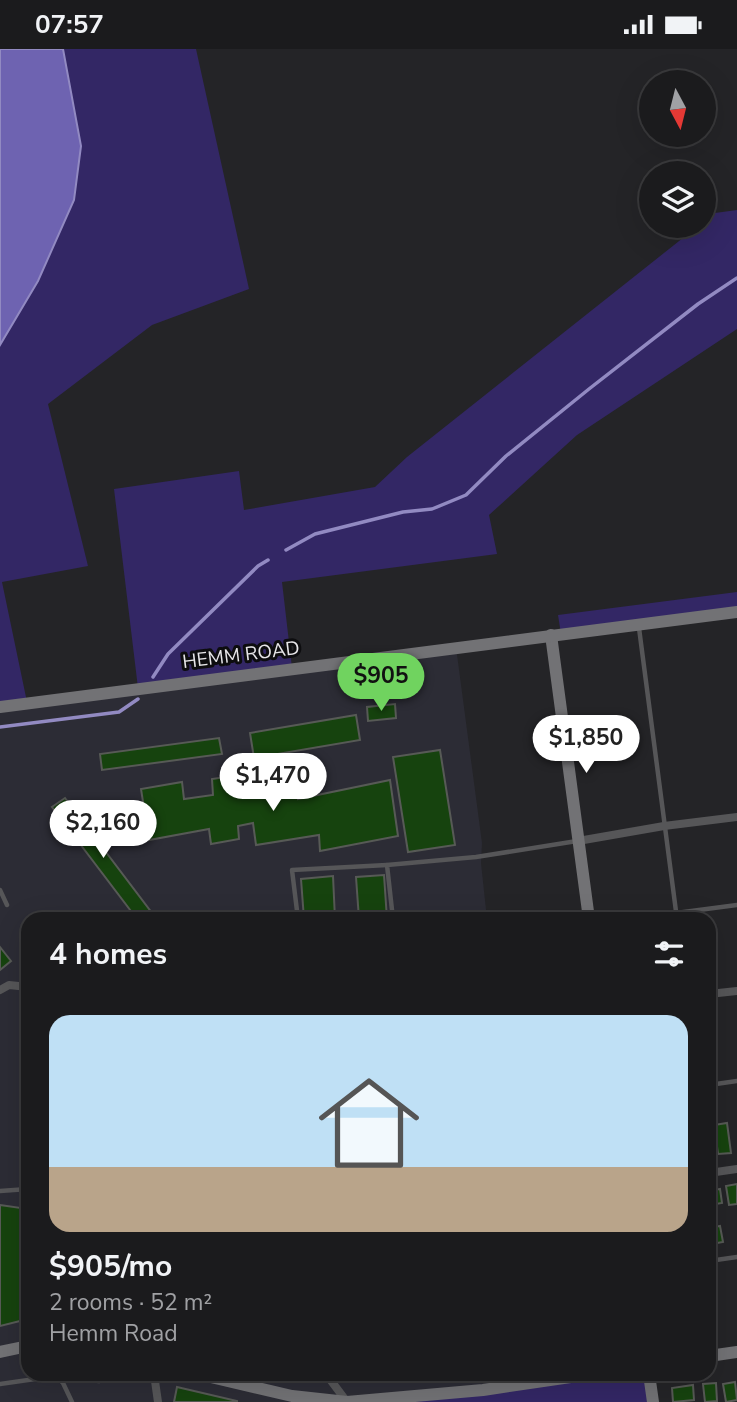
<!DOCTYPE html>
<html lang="en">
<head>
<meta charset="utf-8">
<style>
  body { margin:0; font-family:"Nunito Sans",sans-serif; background:#242426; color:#f1f3f6; height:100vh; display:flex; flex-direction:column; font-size:26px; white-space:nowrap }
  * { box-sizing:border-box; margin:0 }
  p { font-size:23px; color:#a0a1a4 }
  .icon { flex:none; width:38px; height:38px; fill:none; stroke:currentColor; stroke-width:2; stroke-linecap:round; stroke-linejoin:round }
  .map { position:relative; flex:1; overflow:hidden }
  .panel { position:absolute; left:21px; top:863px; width:695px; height:469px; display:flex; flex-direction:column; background:#1b1b1d; border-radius:21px; box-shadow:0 7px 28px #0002,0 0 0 2px #39393b }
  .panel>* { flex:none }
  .needle { width:46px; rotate:173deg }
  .fabs { position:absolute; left:639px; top:21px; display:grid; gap:14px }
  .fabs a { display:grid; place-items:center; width:77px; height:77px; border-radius:50%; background:#1b1b1d; box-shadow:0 7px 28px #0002,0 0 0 2px #39393b; font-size:35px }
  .price { position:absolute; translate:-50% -60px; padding:0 16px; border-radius:24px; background:#fff; color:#222; font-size:23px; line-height:46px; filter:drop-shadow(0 2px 4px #0008) }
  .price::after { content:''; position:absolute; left:50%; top:42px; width:21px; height:16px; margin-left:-10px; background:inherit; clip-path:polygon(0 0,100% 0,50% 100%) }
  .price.active { background:#70d35f; color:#111 }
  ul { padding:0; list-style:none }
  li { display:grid; align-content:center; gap:14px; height:371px; padding:0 28px }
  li+li { border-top:2px solid #39393b }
  li span { display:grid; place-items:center; height:217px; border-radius:21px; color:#555 }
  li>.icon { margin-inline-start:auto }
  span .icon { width:126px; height:126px; fill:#fffc; stroke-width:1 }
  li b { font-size:30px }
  h2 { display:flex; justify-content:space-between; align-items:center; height:84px; padding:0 28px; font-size:30px }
  .status { display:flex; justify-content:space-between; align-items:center; height:49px; padding:0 35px; background:#1b1b1d; direction:ltr }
  .status svg { height:19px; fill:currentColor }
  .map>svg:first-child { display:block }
  .built { fill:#2c2c35 }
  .green { fill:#332765 }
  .water { fill:#6e63b1; stroke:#928ac2; stroke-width:2 }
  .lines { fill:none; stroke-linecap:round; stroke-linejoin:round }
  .stream { stroke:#928ac2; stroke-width:3.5 }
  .building { fill:#16430e; stroke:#575a56; stroke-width:2 }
  .lane { stroke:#565658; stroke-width:4.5 }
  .street { stroke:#565658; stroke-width:8 }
  .secondary { stroke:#727275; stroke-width:12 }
  .labels { text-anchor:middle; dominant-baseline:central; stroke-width:6; stroke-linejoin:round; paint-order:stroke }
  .street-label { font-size:19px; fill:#e7e6e9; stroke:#0d0d0f }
</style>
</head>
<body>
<div class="status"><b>07:57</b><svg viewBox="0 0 49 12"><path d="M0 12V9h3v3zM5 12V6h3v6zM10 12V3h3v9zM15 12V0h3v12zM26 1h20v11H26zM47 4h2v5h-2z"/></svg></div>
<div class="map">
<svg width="737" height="1353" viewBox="0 0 737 1353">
  <rect width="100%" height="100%" fill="#242427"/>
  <!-- built -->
  <polygon class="built" points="456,598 482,794 481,814 487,870 28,870 28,1325 591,1325 347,1353 0,1353 0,658"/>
  <!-- green -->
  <g class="green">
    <polygon points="63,0 196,0 249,240 152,276 48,355 88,517 2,533 27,653 0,657 0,296 38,231 74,151 65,18"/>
    <polygon points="737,161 737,280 577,386 489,466 497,505 282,533 292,619 138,639 114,440 239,422 244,461 375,438 407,408 698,177 704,177 704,173 715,164"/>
    <polygon points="737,543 737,563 561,585 558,566"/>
    <polygon points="591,1325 649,1325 653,1353 347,1353"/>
  </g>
  <!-- water -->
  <polygon class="water" points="0,0 63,0 81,97 74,151 38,232 0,296"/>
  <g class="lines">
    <!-- stream -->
    <g class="stream">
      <polyline points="286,501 315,485 403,463 432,460 466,446 506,407 589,340 698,255 737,229"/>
      <polyline points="153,628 168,605 258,517 268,511"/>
      <polyline points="0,678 119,663 138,650"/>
    </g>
  </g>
  <!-- building -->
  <g class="building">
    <polygon points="395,655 396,669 368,672 367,658"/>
    <polygon points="356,666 360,691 254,709 250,684"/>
    <polygon points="219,689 222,705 102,721 100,705"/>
    <polygon points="440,701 455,796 408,803 393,708"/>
    <polygon points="239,726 240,741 294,733 298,750 390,731 398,787 320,802 319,786 256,796 253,774 238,777 239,790 211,795 209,780 149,791 141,740 182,733 184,750 213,746 212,730"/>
    <polygon points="65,749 155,868 153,870 137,870 52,758"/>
    <polygon points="384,826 387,870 359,870 356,828"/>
    <polygon points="333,827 335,870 304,870 301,830"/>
    <polygon points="0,898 11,912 0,921"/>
    <polygon points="727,1074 731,1104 718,1105 714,1076"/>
    <polygon points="737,1135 737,1155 729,1156 726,1137"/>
    <polygon points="720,1140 722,1154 709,1156 709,1142"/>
    <polygon points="0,1156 28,1160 28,1248 23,1247 28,1270 0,1277"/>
    <polygon points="720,1177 723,1193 711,1195 709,1179"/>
    <polygon points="735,1333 737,1351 726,1353 723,1335"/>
    <polygon points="716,1334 717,1352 705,1353 703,1335"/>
    <polygon points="693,1336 694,1351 673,1353 672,1339"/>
    <polygon points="177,1338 237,1352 237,1353 174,1353"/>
  </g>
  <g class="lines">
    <!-- lane -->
    <g class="lane">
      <polyline points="639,579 677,870"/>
      <polyline points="0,841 7,856"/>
      <polyline points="676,864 737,856"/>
      <polyline points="298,870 292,821 387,816"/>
      <polyline points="393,870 387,816 476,808 577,792"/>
      <polyline points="445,870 451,870"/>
      <polyline points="709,1036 737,1032"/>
      <polyline points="0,1142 28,1140"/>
      <polyline points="709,1212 737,1208"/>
      <polyline points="56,1327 63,1334 72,1353"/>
      <polyline points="0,1335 56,1327 99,1332 105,1330 113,1325"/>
    </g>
    <!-- street -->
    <g class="street">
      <polyline points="578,792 664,777 737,768"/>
      <polyline points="0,941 9,936 28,938"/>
      <polyline points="709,945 737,942"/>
      <polyline points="709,1124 737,1120"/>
      <polyline points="154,1325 158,1353"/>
      <polyline points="326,1325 347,1353"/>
    </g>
    <!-- secondary -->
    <g class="secondary">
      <polyline points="551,586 589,870"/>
      <polyline points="0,658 737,563"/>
      <polyline points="0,1303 28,1297"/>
      <polyline points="709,1307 737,1303"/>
      <polyline points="198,1325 292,1347 347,1353 483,1341 591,1325"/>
      <polyline points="649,1325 653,1353"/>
    </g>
  </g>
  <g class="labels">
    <!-- street labels -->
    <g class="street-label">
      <text transform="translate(241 606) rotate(-7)">HEMM ROAD</text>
    </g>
  </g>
</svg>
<div class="fabs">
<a><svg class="needle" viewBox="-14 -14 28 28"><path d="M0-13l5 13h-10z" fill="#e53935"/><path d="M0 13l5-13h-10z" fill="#a0a1a4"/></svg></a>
<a><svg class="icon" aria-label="layers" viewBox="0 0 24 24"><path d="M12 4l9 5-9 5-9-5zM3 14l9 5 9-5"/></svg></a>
</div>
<b class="price active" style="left:381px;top:664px">$905</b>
<b class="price" style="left:586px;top:726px">$1,850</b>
<b class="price" style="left:273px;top:764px">$1,470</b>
<b class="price" style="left:103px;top:811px">$2,160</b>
<section class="panel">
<h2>4 homes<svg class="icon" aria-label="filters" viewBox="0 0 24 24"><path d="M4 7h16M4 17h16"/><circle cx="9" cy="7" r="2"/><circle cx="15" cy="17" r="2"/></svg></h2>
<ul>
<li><span style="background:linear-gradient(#bfe0f5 70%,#b9a48a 0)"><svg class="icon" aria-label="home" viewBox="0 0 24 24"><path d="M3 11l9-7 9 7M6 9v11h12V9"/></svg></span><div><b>$905/mo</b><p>2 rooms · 52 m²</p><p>Hemm Road</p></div></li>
</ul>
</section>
</div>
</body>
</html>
